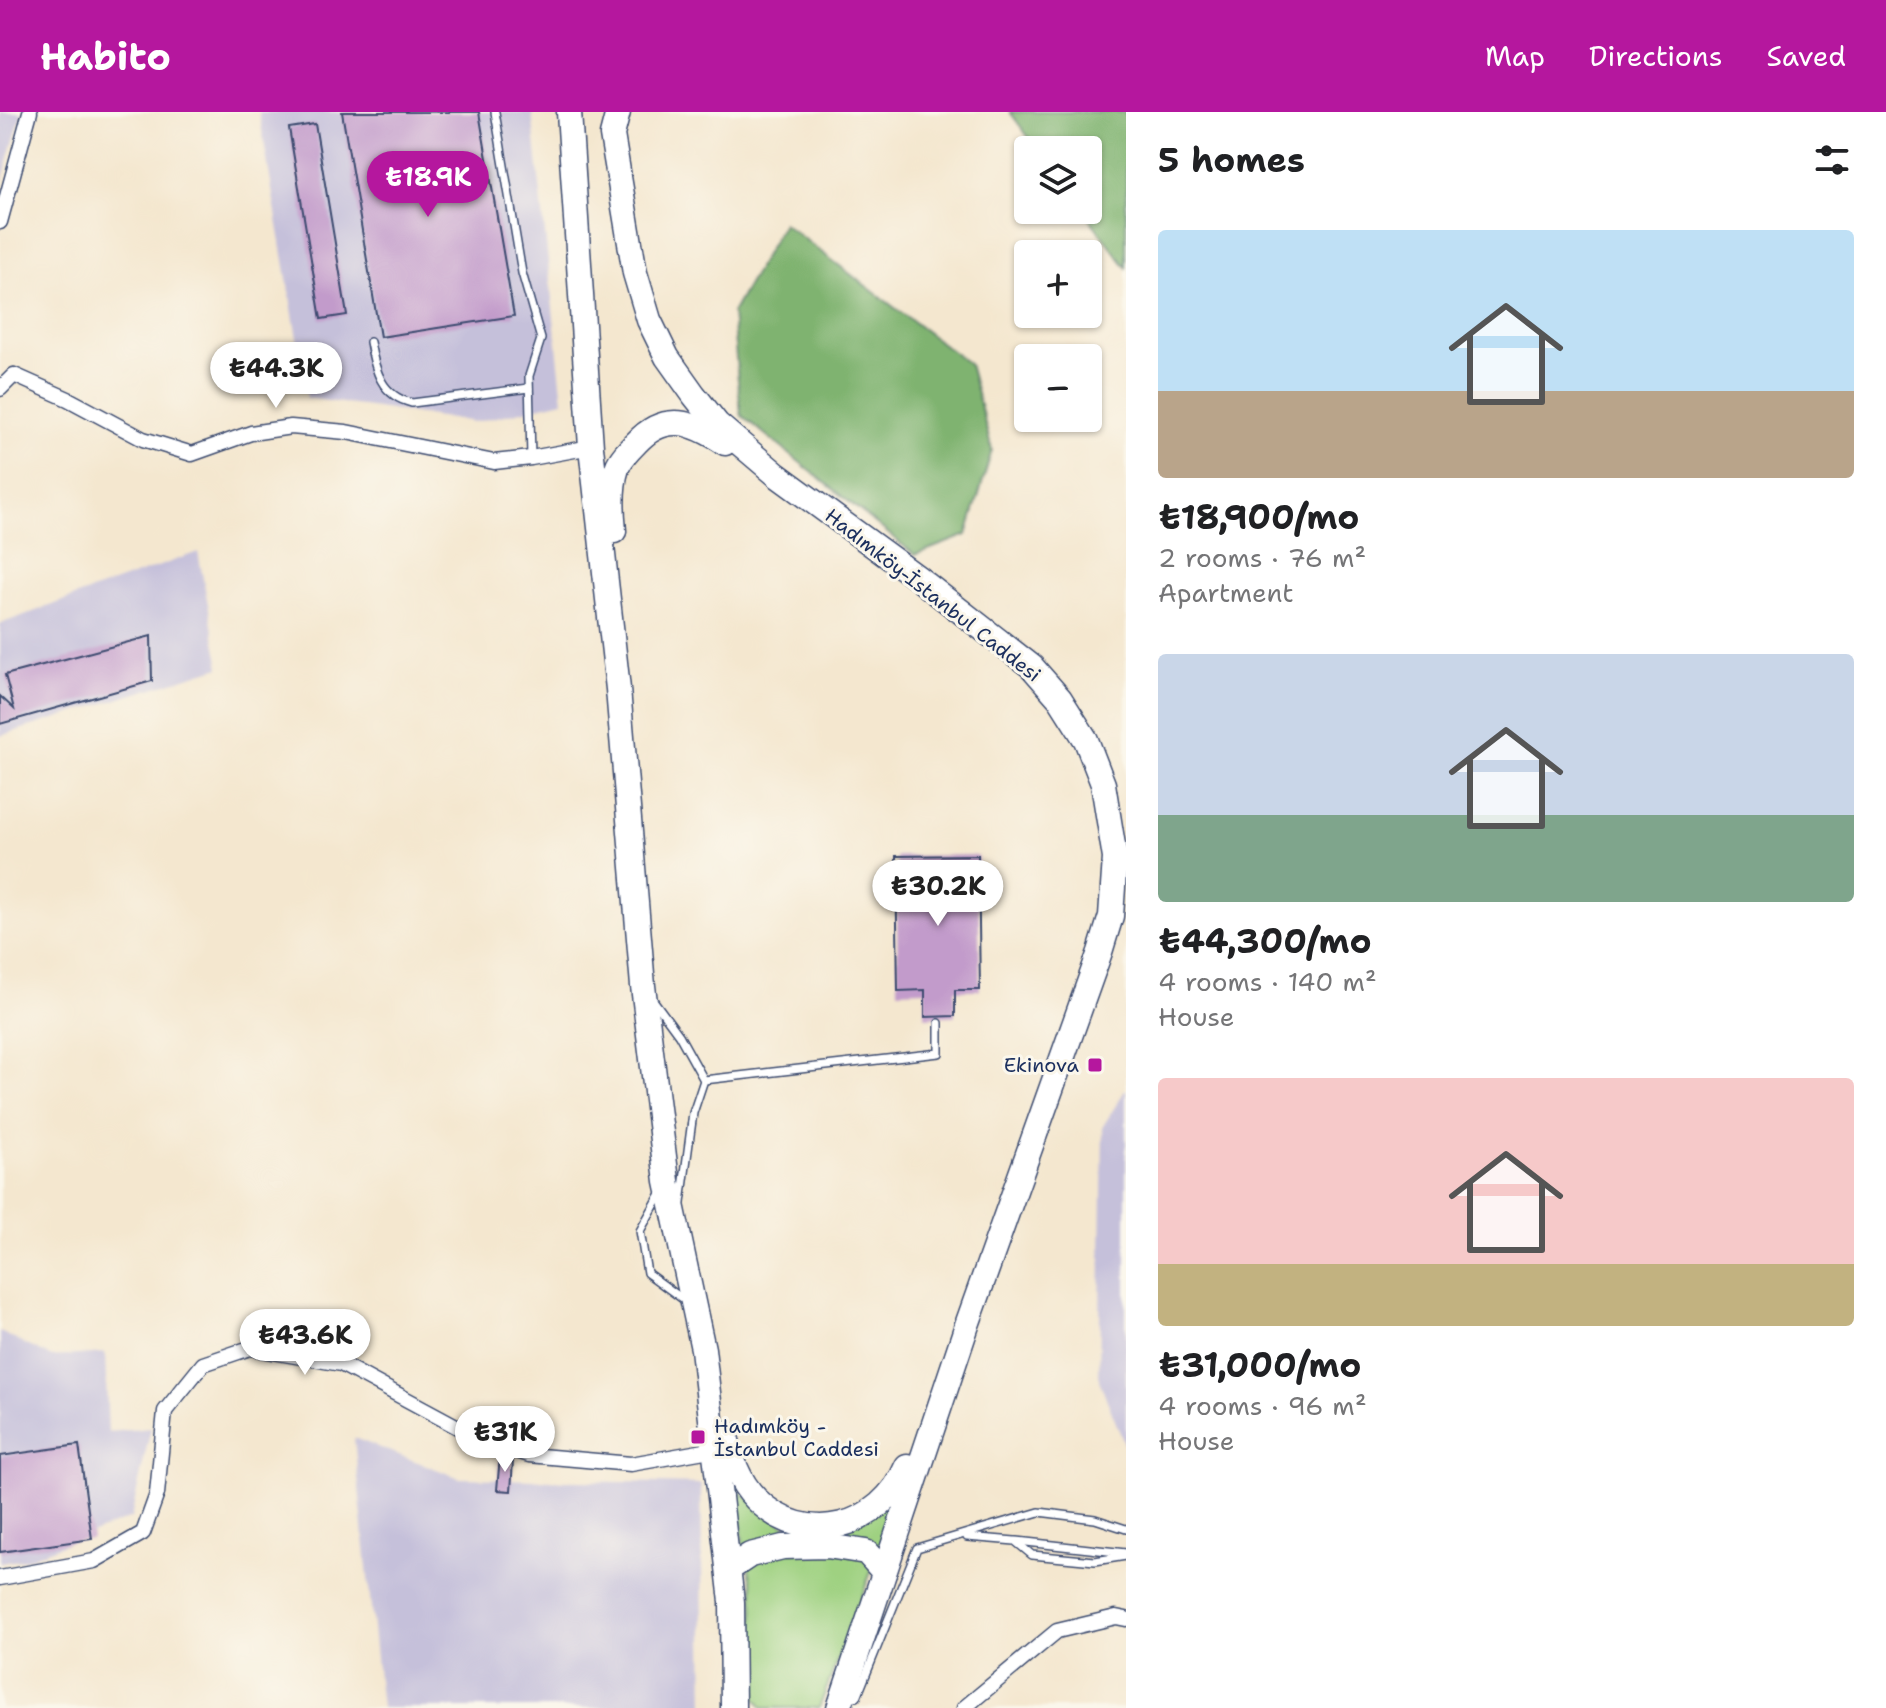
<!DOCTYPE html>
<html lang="en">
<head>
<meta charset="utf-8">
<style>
  body { margin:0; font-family:"Shantell Sans",sans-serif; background:#f2f2f2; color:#202124; height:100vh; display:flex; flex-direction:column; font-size:30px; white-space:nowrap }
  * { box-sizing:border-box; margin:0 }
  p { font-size:26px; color:#757577 }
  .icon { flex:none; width:44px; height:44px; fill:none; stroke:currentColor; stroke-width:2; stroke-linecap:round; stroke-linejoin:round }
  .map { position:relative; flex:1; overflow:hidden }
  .drawer { display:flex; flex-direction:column; background:#fff; width:760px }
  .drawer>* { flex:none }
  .controls { position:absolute; left:1014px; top:24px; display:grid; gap:16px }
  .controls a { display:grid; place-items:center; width:88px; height:88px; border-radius:8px; background:#fff; box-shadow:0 2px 6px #0004; font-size:40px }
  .price { position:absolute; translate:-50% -68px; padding:0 18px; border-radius:28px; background:#fff; color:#222; font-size:26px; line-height:52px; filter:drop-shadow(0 2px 4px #0008) }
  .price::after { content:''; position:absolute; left:50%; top:48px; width:24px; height:18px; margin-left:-12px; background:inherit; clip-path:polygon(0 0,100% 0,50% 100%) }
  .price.current { background:#b5179e; color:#fff }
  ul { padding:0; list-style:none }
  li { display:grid; align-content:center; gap:16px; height:424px; padding:0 32px }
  li span { display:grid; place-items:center; height:248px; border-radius:8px; color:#555 }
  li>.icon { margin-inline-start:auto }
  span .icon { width:144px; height:144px; fill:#fffc; stroke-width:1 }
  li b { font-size:34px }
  h2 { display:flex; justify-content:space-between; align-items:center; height:96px; padding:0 32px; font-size:34px }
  header { display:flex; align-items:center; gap:48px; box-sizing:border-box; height:112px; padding:0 40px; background:#b5179e; color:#fff }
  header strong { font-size:38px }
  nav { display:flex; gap:44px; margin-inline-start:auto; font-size:28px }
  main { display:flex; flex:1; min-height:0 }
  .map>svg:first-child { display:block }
  .industrial { fill:#c5c0da }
  .green { fill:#9fd181; stroke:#5d8070; stroke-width:2 }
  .forest { fill:#7fb36f; stroke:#4d7166; stroke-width:2 }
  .building { fill:#c29bcb }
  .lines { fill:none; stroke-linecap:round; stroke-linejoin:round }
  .service-casing { stroke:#3c4b6f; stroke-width:10 }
  .minor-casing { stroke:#3c4b6f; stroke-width:17 }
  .primary-casing { stroke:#3c4b6f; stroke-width:27 }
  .service { stroke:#fff; stroke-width:7 }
  .minor { stroke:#fff; stroke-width:14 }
  .primary { stroke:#fff; stroke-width:24 }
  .poi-dot { fill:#b5179e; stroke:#fbf7ec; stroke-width:3 }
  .labels { text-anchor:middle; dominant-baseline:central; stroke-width:6; stroke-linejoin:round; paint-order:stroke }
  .street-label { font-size:20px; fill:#1b2f5e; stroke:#fbf7ec }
  .poi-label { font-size:20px; fill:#1b2f5e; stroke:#fbf7ec; text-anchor:end }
</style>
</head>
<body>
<header>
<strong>Habito</strong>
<nav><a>Map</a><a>Directions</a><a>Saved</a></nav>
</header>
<main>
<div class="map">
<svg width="1126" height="1596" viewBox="0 0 1126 1596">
  <rect width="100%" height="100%" fill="#fbf7ec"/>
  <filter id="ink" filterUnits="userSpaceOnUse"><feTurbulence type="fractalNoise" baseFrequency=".0125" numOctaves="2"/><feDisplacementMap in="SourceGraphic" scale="16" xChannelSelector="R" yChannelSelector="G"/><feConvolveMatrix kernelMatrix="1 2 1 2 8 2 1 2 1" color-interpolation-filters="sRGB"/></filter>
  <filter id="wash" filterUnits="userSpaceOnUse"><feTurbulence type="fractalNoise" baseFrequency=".006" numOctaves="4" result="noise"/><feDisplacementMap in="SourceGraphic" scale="32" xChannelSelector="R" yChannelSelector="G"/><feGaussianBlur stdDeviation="1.8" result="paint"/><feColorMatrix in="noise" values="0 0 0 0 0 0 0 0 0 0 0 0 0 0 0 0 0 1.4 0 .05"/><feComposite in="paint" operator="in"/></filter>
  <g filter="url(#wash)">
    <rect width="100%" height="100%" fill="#f4e7cf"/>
    <!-- industrial -->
    <g class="industrial">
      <polygon points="0,0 22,0 0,77"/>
      <polygon points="259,0 532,0 563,289 475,310 307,286"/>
      <polygon points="198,440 220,555 0,624 0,512"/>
      <polygon points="1126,977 1126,1336 1099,1268 1103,1014"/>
      <polygon points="0,1220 52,1245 105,1241 108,1320 151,1316 131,1406 26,1447 0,1451"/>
      <polygon points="354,1326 460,1366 701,1372 704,1596 381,1596"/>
    </g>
    <!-- green -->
    <polygon class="green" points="738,1378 789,1417 897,1392 819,1596 763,1596 755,1586 753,1474 743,1432"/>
    <!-- forest -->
    <g class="forest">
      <polygon points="1010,0 1126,0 1126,155 1083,98 1088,98 1088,38 1038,38"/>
      <polygon points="783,111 969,252 992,338 967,423 915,443 741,303 732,201"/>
    </g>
    <g id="blocks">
      <!-- building -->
      <g class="building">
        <polygon points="342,0 479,0 514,204 380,225"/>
        <polygon points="315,12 347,203 321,207 289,16"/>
        <polygon points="151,524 152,569 0,612 0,584 14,597 5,563"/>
        <polygon points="978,743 980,878 955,878 955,904 925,905 925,878 898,879 896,744"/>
        <polygon points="79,1333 92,1427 0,1440 0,1344"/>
        <polygon points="500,1344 513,1348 511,1379 497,1378"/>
      </g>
    </g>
  </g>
  <g filter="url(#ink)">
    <use href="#blocks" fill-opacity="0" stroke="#3c4b6f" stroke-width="2"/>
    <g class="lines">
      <defs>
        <g id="service">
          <polyline points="495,0 522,161 541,227 529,264 531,346"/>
          <path d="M 370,230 C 375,258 381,284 412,291 L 529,276"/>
          <polyline points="654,889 679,923 704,968 693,1001 681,1091"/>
          <polyline points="704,968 939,941 939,911"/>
          <polyline points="663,1078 640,1119 647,1161 684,1188"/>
          <polyline points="967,1425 1015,1429 1032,1443 1095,1449 1126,1444"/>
          <polyline points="1017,1429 1126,1441"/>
          <polyline points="849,1585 857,1585 917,1436 1039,1400 1095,1407 1126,1417"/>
        </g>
        <g id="minor">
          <polyline points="0,110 30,0"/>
          <polyline points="0,277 14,263 68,287 143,327 192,342 251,321 291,315 346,320 494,350 531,346 591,335"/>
          <polyline points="0,1466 94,1449 143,1421 157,1382 165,1299 203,1252 250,1236 341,1252 480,1327 529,1343 631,1352 716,1337"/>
          <polyline points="964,1596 1057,1519 1116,1505 1126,1507"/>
        </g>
        <g id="primary">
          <polyline points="569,0 591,335 618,577 643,874 667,1069 703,1237 732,1490 733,1596"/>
          <polyline points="618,0 612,23 635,161 649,208 667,245 694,283 717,312 777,363 918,466 1032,555 1060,587 1086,628 1103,672 1115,746 1111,804 1100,840 967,1213 839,1596"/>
          <path d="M 614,419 C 612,400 611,374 617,356 C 620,347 629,338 636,331 C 665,299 693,310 725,331"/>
          <path d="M 725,1321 C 731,1345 738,1369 756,1387 C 806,1437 881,1416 907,1354"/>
          <polyline points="729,1457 750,1443 783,1435 827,1434 866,1440 884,1460"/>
        </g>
      </defs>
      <!-- service casing -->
      <use href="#service" class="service-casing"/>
      <!-- minor casing -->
      <use href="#minor" class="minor-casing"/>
      <!-- primary casing -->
      <use href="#primary" class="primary-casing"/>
      <!-- service -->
      <use href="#service" class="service"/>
      <!-- minor -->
      <use href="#minor" class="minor"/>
      <!-- primary -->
      <use href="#primary" class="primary"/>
    </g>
  </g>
  <!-- markers -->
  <g class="poi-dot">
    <rect x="1087" y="945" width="16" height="16" rx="4"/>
    <rect x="690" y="1317" width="16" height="16" rx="4"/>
  </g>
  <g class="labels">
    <!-- street labels -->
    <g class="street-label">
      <text transform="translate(933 483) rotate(38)">Hadımköy-İstanbul Caddesi</text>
    </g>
    <!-- poi labels -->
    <g class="poi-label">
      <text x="1079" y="953">Ekinova</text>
      <text x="714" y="1314" text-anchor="start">Hadımköy -<tspan x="714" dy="23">İstanbul Caddesi</tspan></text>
    </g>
  </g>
</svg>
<div class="controls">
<a><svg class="icon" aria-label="layers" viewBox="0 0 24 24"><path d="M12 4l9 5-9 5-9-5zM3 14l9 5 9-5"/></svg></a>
<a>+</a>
<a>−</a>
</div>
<b class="price current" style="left:428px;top:107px">₺18.9K</b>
<b class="price" style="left:276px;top:298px">₺44.3K</b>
<b class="price" style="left:938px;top:816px">₺30.2K</b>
<b class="price" style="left:305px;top:1265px">₺43.6K</b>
<b class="price" style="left:505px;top:1362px">₺31K</b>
</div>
<section class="drawer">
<h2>5 homes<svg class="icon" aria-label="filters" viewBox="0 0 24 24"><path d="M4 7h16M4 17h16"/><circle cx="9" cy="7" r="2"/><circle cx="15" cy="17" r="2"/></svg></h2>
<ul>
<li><span style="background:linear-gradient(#bfe0f5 65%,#b9a48a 0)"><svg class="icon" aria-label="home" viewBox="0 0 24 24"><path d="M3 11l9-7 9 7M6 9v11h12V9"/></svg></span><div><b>₺18,900/mo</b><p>2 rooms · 76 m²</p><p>Apartment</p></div></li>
<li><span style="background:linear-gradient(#c9d6e8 65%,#7fa58c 0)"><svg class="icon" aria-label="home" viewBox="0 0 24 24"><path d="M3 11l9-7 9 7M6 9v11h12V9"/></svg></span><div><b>₺44,300/mo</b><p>4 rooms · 140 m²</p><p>House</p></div></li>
<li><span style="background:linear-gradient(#f6c9c9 75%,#c2b280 0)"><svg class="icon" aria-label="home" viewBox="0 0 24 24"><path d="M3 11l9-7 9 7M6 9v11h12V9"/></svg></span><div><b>₺31,000/mo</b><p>4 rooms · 96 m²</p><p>House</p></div></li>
</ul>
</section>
</main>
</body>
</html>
